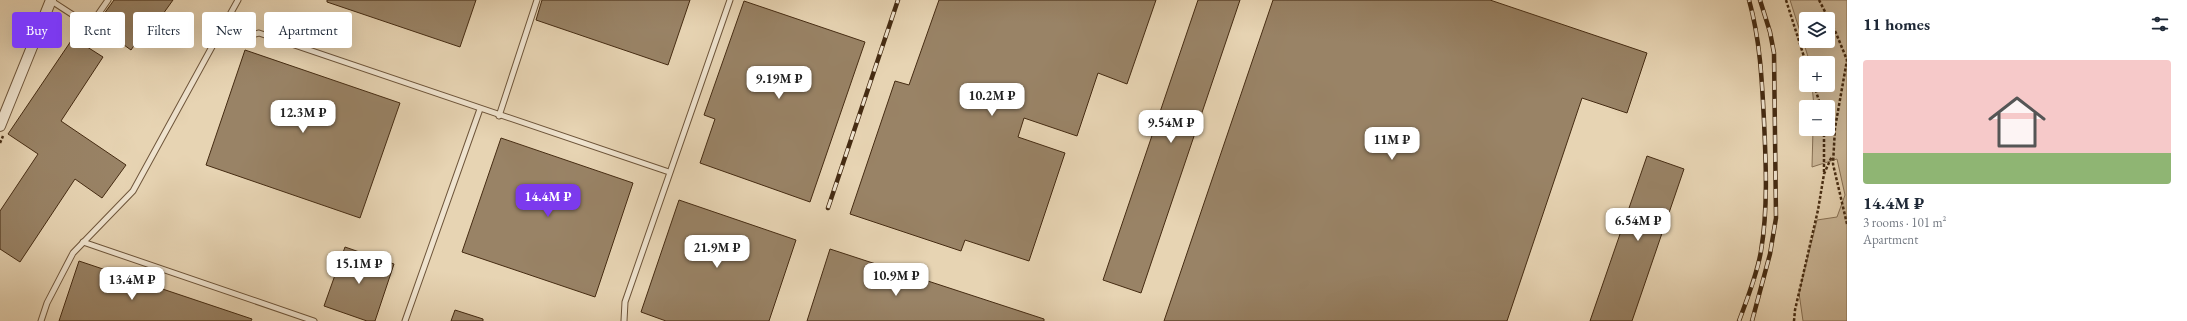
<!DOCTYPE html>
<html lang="en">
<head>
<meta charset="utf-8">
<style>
  body { margin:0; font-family:"EB Garamond",serif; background:#f6f6f7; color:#1f2937; height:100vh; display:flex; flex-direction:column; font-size:15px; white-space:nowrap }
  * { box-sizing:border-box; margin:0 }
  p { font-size:13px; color:#747a83 }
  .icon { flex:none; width:22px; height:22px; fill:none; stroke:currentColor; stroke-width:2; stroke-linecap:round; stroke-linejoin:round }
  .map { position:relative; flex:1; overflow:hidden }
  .side { display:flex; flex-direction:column; background:#fff; width:340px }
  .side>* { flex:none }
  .hud { position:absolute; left:12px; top:12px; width:380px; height:36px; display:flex; gap:8px }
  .tools { position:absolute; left:1799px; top:12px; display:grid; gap:8px }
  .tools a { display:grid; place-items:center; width:36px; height:36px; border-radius:4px; background:#fff; box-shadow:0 4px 16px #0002; font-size:20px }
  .price { position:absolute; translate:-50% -34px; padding:0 9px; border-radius:8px; background:#fff; color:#222; font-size:13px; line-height:26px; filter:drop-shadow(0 1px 2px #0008) }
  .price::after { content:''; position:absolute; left:50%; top:24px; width:12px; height:9px; margin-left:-6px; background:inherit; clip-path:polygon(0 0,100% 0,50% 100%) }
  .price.selected { background:#7c3aed; color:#fff }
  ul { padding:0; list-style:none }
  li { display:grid; align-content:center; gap:8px; height:212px; padding:0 16px }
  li+li { border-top:1px solid #e0e1e3 }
  li span { display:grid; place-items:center; height:124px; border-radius:4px; color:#555 }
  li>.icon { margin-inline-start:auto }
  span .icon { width:72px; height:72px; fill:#fffc; stroke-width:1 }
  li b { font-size:17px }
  h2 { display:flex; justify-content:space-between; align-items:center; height:48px; padding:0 16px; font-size:17px }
  .pill { padding:0 14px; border-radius:4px; background:#fff; box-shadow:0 4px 16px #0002; font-size:14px; line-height:36px }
  .pill.selected { background:#7c3aed; color:#fff }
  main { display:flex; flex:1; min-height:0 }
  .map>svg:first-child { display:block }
  .green { fill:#cbb798; stroke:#887155; fill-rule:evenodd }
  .building { fill:#998366; stroke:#452b12 }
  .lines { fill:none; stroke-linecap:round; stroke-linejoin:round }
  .lane-casing { stroke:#6e553a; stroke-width:7 }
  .street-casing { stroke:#6e553a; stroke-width:12 }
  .path { stroke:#452b12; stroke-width:2.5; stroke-dasharray:3 2; stroke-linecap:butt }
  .lane { stroke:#efe3ce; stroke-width:5 }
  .street { stroke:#efe3ce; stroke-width:10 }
  .rail-casing { stroke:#452b12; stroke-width:4.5 }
  .rail { stroke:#efe3ce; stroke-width:3; stroke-dasharray:9; stroke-linecap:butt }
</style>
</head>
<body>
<main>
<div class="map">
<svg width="1847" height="321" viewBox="0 0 1847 321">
  <rect width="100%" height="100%" fill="#e7d4b3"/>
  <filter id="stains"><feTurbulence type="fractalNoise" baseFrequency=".005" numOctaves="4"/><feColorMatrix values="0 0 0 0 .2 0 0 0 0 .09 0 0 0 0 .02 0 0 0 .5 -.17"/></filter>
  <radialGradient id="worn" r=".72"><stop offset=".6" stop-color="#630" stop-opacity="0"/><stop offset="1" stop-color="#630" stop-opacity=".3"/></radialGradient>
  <!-- green -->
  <path class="green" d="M 1790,0 L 1847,0 L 1847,321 L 1803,321 L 1799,293 L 1817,220 L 1837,217 L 1845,195 L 1837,159 L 1812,167 L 1813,129 L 1828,129 L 1828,107 L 1814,107 L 1812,85 L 1828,85 L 1828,63 L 1810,63 ZM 1806,19 L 1828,19 L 1828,41 L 1806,41 Z"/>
  <!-- building -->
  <g class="building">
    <polygon points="114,0 173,0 158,21 153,18 131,50 96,25"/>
    <polygon points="327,0 476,0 460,47 327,2"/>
    <polygon points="542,0 690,0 668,65 536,20"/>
    <polygon points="939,0 1156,0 1127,84 1098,73 1077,136 1024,118 1018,137 1065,153 1029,261 965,240 961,251 850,214 895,81 909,85"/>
    <polygon points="1198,0 1240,0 1141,293 1103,280"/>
    <polygon points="1273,0 1490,0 1647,53 1627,113 1582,98 1507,321 1164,321"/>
    <polygon points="744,1 865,42 810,202 700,163 715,119 704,115"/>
    <polygon points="73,38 103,57 61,121 126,165 102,198 75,179 20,262 0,249 0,211 38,154 8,134"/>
    <polygon points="245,50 400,103 360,218 206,165"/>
    <polygon points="501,138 633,183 595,297 462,252"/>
    <polygon points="1647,156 1684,169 1632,321 1590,321"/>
    <polygon points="679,200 796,240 769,321 666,321 641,312"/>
    <polygon points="345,247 394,264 375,321 367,321 324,306"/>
    <polygon points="830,249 1044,319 1044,321 807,321"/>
    <polygon points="79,261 252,319 251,321 59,321"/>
    <polygon points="455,310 483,319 483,321 451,321"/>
  </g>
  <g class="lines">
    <defs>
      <g id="lane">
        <polyline points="50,0 90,26 108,0"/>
        <polyline points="213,45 238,0"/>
        <polyline points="499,116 537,0"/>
        <polyline points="83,242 314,321"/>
        <polyline points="41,321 47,303 73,253 133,191 213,45 259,33 669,172"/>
        <polyline points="405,321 480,109"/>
        <polyline points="624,321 625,302 730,0"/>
      </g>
      <polyline id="street" points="0,126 51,0"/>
    </defs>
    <!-- lane casing -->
    <use href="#lane" class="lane-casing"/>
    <!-- street casing -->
    <use href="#street" class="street-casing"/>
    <!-- path -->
    <g class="path">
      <polyline points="1786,0 1806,63"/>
      <polyline points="1819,0 1836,33 1847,60 1835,128 1833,164 1847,224"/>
      <polyline points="1814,85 1821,107"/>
      <polyline points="0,143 3,136"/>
      <polyline points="1824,172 1824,129"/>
      <polyline points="1794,321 1795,310 1818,210 1824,174 1832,156"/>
    </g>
    <!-- lane -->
    <use href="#lane" class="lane"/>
    <!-- street -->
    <use href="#street" class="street"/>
    <defs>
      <g id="rail">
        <polyline points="828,208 898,0"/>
        <path d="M 1739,321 C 1747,299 1757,275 1761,251 C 1768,209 1766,164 1764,121 C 1762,80 1760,39 1749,0"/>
        <polyline points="1752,321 1770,254 1776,218 1774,53 1770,32 1760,0"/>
      </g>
    </defs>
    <!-- rail casing -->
    <use href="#rail" class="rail-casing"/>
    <!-- rail -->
    <use href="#rail" class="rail"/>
  </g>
  <rect width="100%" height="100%" filter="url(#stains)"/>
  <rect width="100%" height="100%" fill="url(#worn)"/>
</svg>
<div class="tools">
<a><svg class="icon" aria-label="layers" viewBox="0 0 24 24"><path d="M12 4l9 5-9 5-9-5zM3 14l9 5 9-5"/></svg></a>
<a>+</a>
<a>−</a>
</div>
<b class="price" style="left:779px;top:100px">9.19M ₽</b>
<b class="price" style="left:992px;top:117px">10.2M ₽</b>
<b class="price" style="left:303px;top:134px">12.3M ₽</b>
<b class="price" style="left:1171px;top:144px">9.54M ₽</b>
<b class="price" style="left:1392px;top:161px">11M ₽</b>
<b class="price selected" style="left:548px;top:218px">14.4M ₽</b>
<b class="price" style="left:1638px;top:242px">6.54M ₽</b>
<b class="price" style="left:717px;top:269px">21.9M ₽</b>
<b class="price" style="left:359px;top:285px">15.1M ₽</b>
<b class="price" style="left:896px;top:297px">10.9M ₽</b>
<b class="price" style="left:132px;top:301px">13.4M ₽</b>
<div class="hud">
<a class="pill selected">Buy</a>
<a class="pill">Rent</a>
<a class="pill">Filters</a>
<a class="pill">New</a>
<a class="pill">Apartment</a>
</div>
</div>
<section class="side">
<h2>11 homes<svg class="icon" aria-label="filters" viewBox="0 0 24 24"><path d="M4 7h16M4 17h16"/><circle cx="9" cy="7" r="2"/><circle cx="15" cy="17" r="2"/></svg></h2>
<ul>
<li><span style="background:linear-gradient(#f6c9c9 75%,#8fb573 0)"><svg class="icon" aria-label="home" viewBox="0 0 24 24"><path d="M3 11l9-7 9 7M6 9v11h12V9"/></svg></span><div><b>14.4M ₽</b><p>3 rooms · 101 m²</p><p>Apartment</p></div></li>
</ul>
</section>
</main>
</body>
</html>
